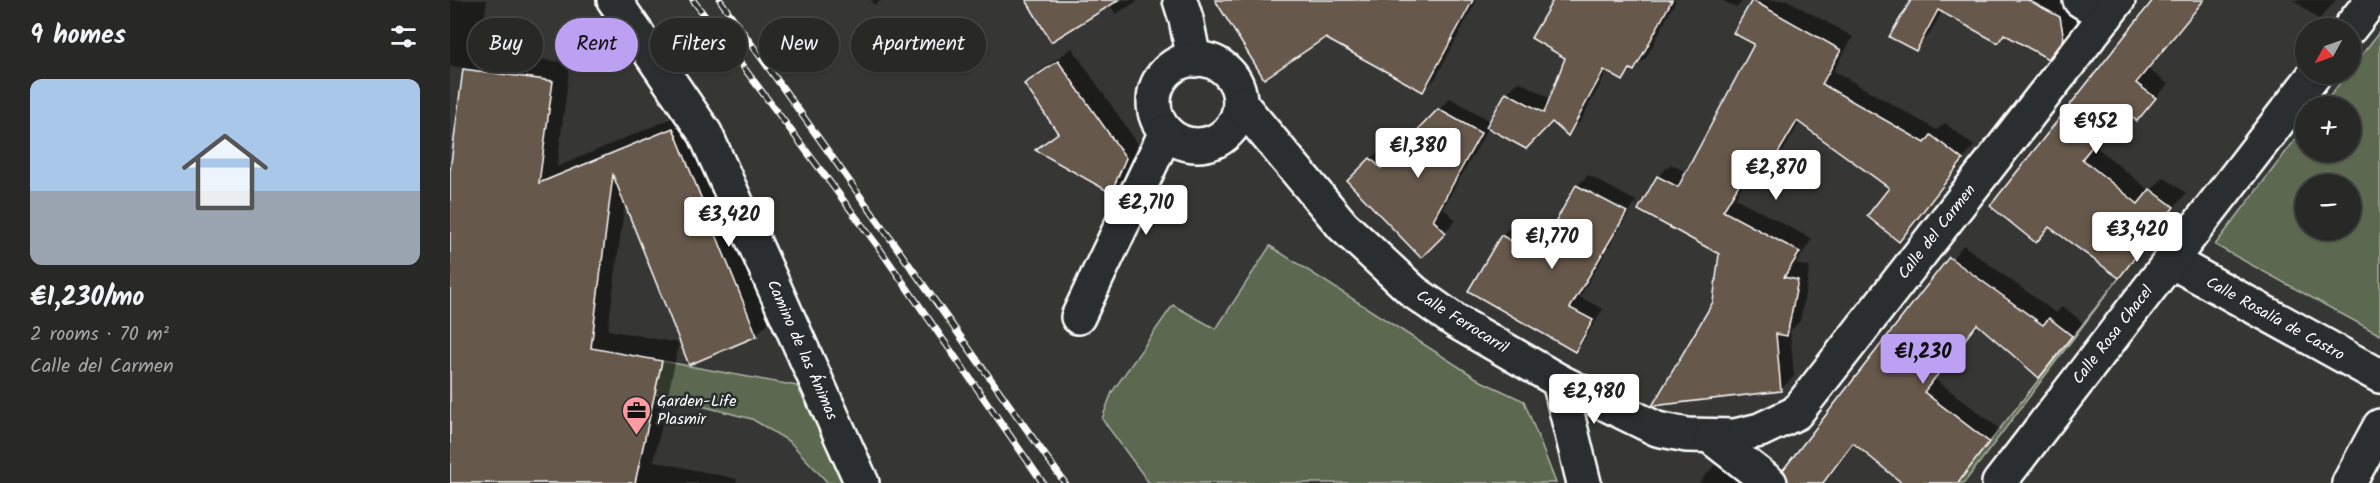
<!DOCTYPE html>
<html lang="en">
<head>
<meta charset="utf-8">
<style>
  body { margin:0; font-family:Kalam,sans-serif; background:#30302f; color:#f1f3f6; height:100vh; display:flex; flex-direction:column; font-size:22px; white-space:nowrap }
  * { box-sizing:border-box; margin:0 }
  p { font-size:20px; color:#a5a6a7 }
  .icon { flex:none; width:33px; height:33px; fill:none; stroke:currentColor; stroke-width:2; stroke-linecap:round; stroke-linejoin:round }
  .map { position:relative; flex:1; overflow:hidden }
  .side { display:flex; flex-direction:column; background:#282827; width:450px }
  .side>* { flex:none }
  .hud { position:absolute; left:18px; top:18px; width:570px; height:54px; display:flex; gap:12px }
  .needle { width:39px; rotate:230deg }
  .controls { position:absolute; left:1845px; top:18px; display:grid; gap:12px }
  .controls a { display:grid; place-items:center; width:66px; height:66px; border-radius:50%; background:#282827; box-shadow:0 2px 4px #0004,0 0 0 2px #444; font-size:30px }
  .price { position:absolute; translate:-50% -51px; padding:0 14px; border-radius:6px; background:#fff; color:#222; font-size:20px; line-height:39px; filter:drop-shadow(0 2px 3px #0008) }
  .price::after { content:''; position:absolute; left:50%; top:36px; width:18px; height:14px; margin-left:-9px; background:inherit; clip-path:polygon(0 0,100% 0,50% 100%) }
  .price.on { background:#bca0f2; color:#111 }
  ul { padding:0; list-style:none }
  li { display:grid; align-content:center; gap:12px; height:318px; padding:0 30px }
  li+li { border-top:2px solid #444 }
  li span { display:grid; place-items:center; height:186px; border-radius:12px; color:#555 }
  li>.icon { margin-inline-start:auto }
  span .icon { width:108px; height:108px; fill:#fffc; stroke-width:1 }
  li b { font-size:26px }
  h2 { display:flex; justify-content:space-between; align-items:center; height:72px; padding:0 30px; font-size:26px }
  .tag { padding:0 21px; border-radius:27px; background:#282827; box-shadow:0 2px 4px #0004,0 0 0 2px #444; font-size:21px; line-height:54px }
  .tag.on { background:#bca0f2; color:#111 }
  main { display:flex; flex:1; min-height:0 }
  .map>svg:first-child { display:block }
  .green { fill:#5c684f; stroke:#aeb4a7; stroke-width:1.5; fill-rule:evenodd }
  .shadow { fill:#0007 }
  .building { fill:#66594c; stroke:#fff; stroke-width:1.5 }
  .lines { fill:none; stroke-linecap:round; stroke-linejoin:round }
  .minor-casing { stroke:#fff; stroke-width:38 }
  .minor { stroke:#2a2d2e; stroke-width:33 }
  .rail-casing { stroke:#fff; stroke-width:7 }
  .rail { stroke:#2a2d2e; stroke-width:4.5; stroke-dasharray:14; stroke-linecap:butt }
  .labels { text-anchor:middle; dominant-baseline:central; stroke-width:5; stroke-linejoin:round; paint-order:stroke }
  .street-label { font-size:16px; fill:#fff; stroke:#2a2d2e }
  .poi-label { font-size:16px; fill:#fff; stroke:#2a2d2e; text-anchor:start }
</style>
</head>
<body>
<main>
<section class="side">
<h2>9 homes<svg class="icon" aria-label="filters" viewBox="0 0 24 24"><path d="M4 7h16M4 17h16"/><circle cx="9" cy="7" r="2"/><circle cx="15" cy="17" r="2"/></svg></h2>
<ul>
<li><span style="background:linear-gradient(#a9c7e8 60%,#9aa5b1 0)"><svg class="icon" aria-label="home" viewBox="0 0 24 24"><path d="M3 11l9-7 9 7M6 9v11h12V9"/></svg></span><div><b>€1,230/mo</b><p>2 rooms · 70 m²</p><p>Calle del Carmen</p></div></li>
</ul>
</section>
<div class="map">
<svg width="1930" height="483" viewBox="0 0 1930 483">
  <rect width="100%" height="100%" fill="#363634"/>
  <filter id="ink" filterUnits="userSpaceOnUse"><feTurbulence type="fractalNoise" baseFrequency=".0167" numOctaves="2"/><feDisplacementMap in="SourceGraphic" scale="12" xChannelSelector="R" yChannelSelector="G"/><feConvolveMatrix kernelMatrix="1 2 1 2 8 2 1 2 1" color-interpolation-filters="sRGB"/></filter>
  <g filter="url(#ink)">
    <!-- green -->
    <g class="green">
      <path d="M 1930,31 L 1930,335 L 1765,245 L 1855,127 L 1856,152 L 1900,152 L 1900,106 L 1872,106 L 1897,74 L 1900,74 L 1901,69 ZM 1900,184 L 1900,230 L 1856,230 L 1856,184 Z"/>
      <polygon points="820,246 1031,381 1074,401 1106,483 699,483 652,419 662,392 723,305 766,329"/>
      <polygon points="1669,278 1514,483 1507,483"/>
      <polygon points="212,361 347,386 397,483 378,483 340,442 302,419 205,394"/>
    </g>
    <!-- shadow -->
    <g class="shadow">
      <polygon points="0,0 37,0 30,52 120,63 107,167 241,110 324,317 306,335 175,201 158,330 229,343 204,461 287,479 286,483 0,483 0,182 15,68 0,66"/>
      <polygon points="421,0 433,0 424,5"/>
      <polygon points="577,0 689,0 666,14 659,4"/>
      <polygon points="767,0 1027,0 985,79 973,90 875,36"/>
      <polygon points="1136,0 1226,0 1196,58 1173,79 1158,70 1130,122 1118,134 1102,121 1039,127 993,208 1006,220 971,256 899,181 933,147 943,158 1000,98 1041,121 1057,93 1069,81 1101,99"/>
      <polygon points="1272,0 1294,0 1286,8"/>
      <polygon points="1304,0 1337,0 1403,37 1384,71 1487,130 1495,123 1524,146 1449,240 1441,188 1350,122 1334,150 1321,163 1310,156 1285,198 1362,239 1346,264 1360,267 1350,321 1340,331 1344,376 1331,389 1271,253 1190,209 1208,176 1221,164 1238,173 1306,44"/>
      <polygon points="1463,0 1617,0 1623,3 1627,24 1598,57 1555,33 1548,41 1492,11 1479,35 1465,49"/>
      <polygon points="1704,0 1754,0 1698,69 1718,84 1687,119 1673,109 1644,145 1700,191 1714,177 1736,193 1669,276 1600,226 1586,241"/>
      <polygon points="1844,0 1886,0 1869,20"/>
      <polygon points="622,48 688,144 674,178 660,191 587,150 607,132 576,85 590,71"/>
      <polygon points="1138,175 1186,201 1130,297 1153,309 1135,339 1125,350 1020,290 1052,235 1063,225 1095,243 1127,186"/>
      <polygon points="1513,245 1606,313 1613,306 1633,323 1589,376 1529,324 1485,379 1550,429 1513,474 1494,483 1450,483 1451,481 1405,443 1375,483 1339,483 1335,470"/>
      <polygon points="1277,451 1318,483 1249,483"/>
    </g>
    <!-- building -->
    <g class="building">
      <polygon points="576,0 669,0 601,42"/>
      <polygon points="765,0 1023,0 973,92 875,38 814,79"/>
      <polygon points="1103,0 1222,0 1184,71 1180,69 1173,81 1154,70 1118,136 1102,122 1076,149 1036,127 1056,92 1094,113 1115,58 1081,38"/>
      <polygon points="1302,0 1391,50 1372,84 1475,143 1481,135 1513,160 1449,242 1417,216 1439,188 1347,121 1321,165 1306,156 1273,211 1350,252 1334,277 1348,280 1337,336 1326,334 1331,391 1202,406 1263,302 1269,254 1188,210 1207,176 1228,187 1304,44 1283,33"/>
      <polygon points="1461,0 1578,0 1610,17 1614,39 1598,59 1554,34 1548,43 1488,10 1466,51 1439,37"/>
      <polygon points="1703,0 1754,0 1686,83 1706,98 1687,121 1672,110 1632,159 1688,204 1700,189 1724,207 1669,278 1599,227 1586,243 1540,206"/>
      <polygon points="608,61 676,158 661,193 585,150 608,133 574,84"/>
      <polygon points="13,69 103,81 89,183 223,128 307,336 239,365 163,175 141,348 212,361 185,483 0,483 0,171"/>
      <polygon points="988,109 1031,133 983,220 996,233 971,258 897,181 920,158 931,168"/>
      <polygon points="1126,185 1177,212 1120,308 1143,320 1125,352 1018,291 1051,235 1087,255"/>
      <polygon points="1499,257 1593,325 1599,318 1622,336 1589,378 1527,324 1474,392 1539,442 1508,483 1452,483 1403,443 1373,483 1338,483 1333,470"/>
    </g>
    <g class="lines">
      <defs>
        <g id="minor">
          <polyline points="164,0 255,133 412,483"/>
          <polyline points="730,0 736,19 744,60"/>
          <polyline points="1630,0 1656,16"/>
          <polyline points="1900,28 1922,0"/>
          <circle cx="747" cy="102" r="43"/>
          <polyline points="790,103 893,226 964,292 1007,322 1109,381 1207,429 1237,435 1285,436 1310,430 1346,413 1668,0"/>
          <polyline points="1721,261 1930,376"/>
          <polyline points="628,317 716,132"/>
          <polyline points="1109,381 1134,483"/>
          <polyline points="1261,437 1320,483"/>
          <polyline points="1549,483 1865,74"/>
          <polyline points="1899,483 1930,426"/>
        </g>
      </defs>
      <!-- minor casing -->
      <use href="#minor" class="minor-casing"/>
      <!-- minor -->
      <use href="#minor" class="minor"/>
      <defs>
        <g id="rail">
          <polyline points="243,0 427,245 593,483"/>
          <polyline points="270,0 615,483"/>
        </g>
      </defs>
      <!-- rail casing -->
      <use href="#rail" class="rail-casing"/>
      <!-- rail -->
      <use href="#rail" class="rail"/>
    </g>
  </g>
  <!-- icons -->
  <defs>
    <symbol id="office-pin" viewBox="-11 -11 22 30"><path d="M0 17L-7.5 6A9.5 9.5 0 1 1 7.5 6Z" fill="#ff9aa2" stroke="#2a2d2e"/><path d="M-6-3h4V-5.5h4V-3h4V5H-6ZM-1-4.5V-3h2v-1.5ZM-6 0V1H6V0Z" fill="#111"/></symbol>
  </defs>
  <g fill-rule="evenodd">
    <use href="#office-pin" x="170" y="394" width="33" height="45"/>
  </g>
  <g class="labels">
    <!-- street labels -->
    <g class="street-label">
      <text transform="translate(1487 232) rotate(-52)">Calle del Carmen</text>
      <text transform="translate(1825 319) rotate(29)">Calle Rosalía de Castro</text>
      <text transform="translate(1012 322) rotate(32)">Calle Ferrocarril</text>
      <text transform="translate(1663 335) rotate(-52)">Calle Rosa Chacel</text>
      <text transform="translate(352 350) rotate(66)">Camino de las Ánimas</text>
    </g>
    <!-- poi labels -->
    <g class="poi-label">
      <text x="207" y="401">Garden-Life<tspan x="207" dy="18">Plasmir</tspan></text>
    </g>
  </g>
</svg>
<div class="controls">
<a><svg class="needle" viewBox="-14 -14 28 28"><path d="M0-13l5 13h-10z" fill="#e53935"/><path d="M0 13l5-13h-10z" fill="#a5a6a7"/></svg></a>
<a>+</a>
<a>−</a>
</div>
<b class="price" style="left:1646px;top:155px">€952</b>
<b class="price" style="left:968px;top:179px">€1,380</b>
<b class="price" style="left:1326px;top:201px">€2,870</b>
<b class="price" style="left:696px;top:236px">€2,710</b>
<b class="price" style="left:279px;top:248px">€3,420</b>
<b class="price" style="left:1687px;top:263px">€3,420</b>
<b class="price" style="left:1102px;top:270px">€1,770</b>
<b class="price on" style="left:1473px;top:385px">€1,230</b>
<b class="price" style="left:1144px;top:425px">€2,980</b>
<div class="hud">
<a class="tag">Buy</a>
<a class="tag on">Rent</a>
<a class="tag">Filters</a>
<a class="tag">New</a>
<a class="tag">Apartment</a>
</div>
</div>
</main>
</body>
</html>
